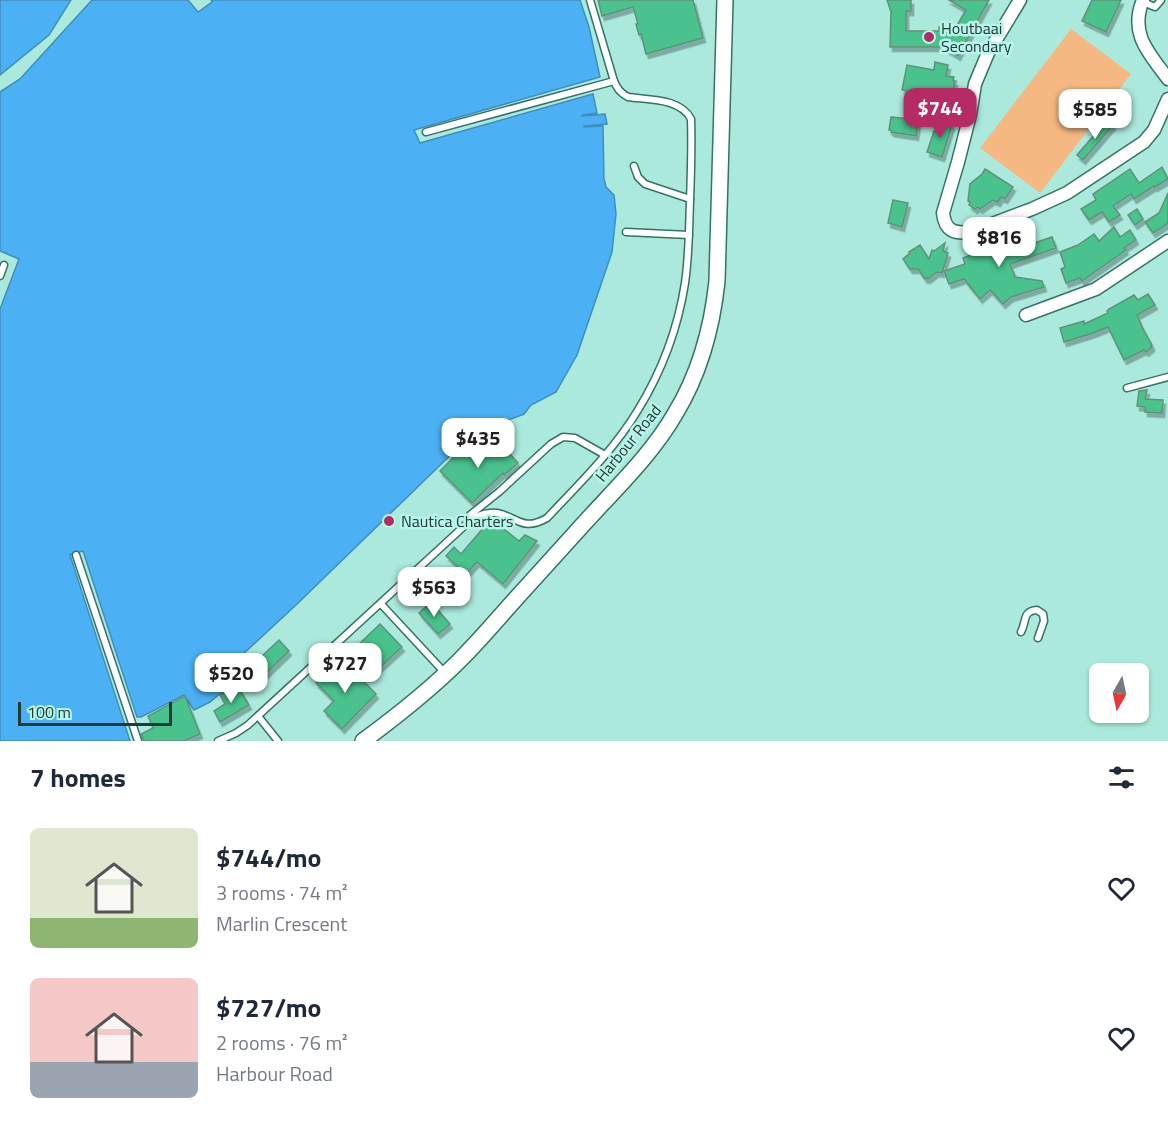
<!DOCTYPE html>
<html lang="en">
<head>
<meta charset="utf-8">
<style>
  body { margin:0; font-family:"Titillium Web",sans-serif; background:#f2f2f3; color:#1f2937; height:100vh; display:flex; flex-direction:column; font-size:22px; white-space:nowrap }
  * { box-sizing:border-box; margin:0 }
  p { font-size:20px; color:#747a83 }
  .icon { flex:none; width:33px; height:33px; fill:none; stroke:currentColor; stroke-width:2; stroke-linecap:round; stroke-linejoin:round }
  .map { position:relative; height:741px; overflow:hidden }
  .side { display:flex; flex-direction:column; background:#fff; flex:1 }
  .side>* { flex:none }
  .needle { width:39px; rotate:189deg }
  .fabs { position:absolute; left:1089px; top:663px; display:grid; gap:12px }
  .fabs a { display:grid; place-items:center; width:60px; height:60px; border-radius:9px; background:#fff; box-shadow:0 2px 4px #0004; font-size:30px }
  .scale { position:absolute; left:18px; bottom:15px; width:154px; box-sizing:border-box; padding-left:6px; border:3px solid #213b36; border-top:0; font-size:16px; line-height:21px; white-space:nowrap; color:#213b36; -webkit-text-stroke:4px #b7f6e9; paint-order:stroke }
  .price { position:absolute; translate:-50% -51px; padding:0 14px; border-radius:12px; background:#fff; color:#222; font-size:20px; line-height:39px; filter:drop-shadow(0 2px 3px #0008) }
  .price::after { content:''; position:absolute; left:50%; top:36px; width:18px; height:14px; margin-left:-9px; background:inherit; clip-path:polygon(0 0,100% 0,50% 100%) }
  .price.current { background:#b72b64; color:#fff }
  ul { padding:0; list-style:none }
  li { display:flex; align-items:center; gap:18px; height:150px; padding:0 30px }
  li span { display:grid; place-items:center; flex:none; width:168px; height:120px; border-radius:9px; color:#555 }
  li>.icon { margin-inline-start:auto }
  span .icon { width:72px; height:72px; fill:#fffc; stroke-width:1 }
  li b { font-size:26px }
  h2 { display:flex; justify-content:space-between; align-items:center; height:72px; padding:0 30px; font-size:26px }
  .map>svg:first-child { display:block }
  .green { fill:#f6b883 }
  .water { fill:#4cb1f4; stroke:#3f8ebb; stroke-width:1.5 }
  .building { fill:#48c28d; stroke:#619278; stroke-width:1.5; filter:url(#shadow) }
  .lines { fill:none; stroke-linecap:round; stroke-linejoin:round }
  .service-casing { stroke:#357268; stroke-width:9 }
  .minor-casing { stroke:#357268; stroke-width:15 }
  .tertiary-casing { stroke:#357268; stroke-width:18 }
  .service { stroke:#fff; stroke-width:6 }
  .minor { stroke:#fff; stroke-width:12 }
  .tertiary { stroke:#fff; stroke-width:15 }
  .poi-dot { fill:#b72b64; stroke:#b7f6e9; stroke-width:2 }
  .labels { text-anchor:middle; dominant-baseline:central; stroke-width:5; stroke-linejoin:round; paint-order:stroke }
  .poi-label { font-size:16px; fill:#213b36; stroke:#b7f6e9; text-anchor:start }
  .street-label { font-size:16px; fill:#213b36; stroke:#b7f6e9 }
</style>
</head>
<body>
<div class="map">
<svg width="1168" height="741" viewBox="0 0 1168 741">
  <defs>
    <filter id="shadow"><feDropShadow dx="2.5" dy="4.5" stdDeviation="0" flood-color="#0004"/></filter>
  </defs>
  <rect width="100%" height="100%" fill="#aae9dc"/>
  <!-- green -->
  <polygon class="green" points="1071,29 1131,74 1040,193 980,148"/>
  <!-- water -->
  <g class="water">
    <polygon points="0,0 71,0 49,35 0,75"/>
    <polygon points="92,0 188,0 198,12 212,2 211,0 580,0 589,27 600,77 414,130 420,143 593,94 597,113 583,115 582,116 605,114 607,124 584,126 584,127 603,126 604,179 606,187 614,195 616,214 612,252 577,355 556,392 531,405 524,414 508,420 491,434 480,445 476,446 470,442 465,441 296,605 228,668 237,677 230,685 210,702 194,710 184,695 141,717 137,717 83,551 70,555 130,741 0,741 0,309 19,259 0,251 0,92 20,79"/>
  </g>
  <!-- building -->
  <g class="building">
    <polygon points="598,0 693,0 703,38 646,54 641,34 639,35 636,24 638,24 633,7 602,16"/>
    <polygon points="887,0 911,0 911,11 906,11 906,31 939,31 939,27 956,27 966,10 949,0 989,0 958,56 943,47 890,47 891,12"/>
    <polygon points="1092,0 1121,0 1106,32 1082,21"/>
    <polygon points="935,62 948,65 946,76 954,77 953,80 955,81 952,98 919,92 919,93 902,90 907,65 934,70"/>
    <polygon points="891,117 893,118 893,117 909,119 909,121 918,122 916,136 891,132 891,130 889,130"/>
    <polygon points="942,120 951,123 952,125 942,157 927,152 934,131 936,132 937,127 939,128"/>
    <polygon points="1107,120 1113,125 1083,160 1077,155"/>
    <polygon points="1162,167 1168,179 1155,187 1154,186 1134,199 1131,194 1113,206 1120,215 1109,222 1102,212 1089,220 1081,209 1096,200 1093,194 1130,169 1139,183"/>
    <polygon points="985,169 1013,187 1005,199 1001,197 998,202 993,200 980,209 978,207 975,209 969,205 970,202 968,201 970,184 982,174"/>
    <polygon points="1168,193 1168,223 1153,233 1145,222 1159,213"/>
    <polygon points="893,200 908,203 902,227 888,223"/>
    <polygon points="1137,209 1143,219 1135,225 1128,215"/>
    <polygon points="1114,227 1120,237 1130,230 1136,240 1124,248 1126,250 1082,281 1080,278 1066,283 1061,269 1065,267 1060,252 1078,245 1094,234 1099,241"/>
    <polygon points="1026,229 1031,244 1052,237 1056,248 1010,264 1015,277 1042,281 1044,287 1011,297 1003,304 990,290 980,299 964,279 949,284 944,271 965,264 963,258 971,255 968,248 977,246 979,238 982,237 986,247 995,243 998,250 1020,243 1016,232"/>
    <polygon points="945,243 943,251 948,253 942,273 937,272 928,279 927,278 925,279 918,269 910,269 903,259 910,253 909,252 920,245 929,259 932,250 934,251"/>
    <polygon points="1148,294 1155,305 1137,315 1142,327 1152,345 1151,346 1152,347 1146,352 1144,350 1124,360 1108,327 1093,333 1064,342 1060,328 1084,321 1084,324 1108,313 1107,311 1109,309 1134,295 1138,300"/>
    <polygon points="1147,390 1145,399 1163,400 1162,413 1145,412 1145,407 1137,406 1139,391"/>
    <polygon points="496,438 518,463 504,475 503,473 472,503 440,471 467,444 478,455"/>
    <polygon points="496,523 519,541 525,535 537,541 503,584 477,562 466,574 446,556 454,547 461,554 485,526"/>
    <polygon points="431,602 450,624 438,634 419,613"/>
    <polygon points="380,624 402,647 379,668 357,646"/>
    <polygon points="279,640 289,651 255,684 244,673"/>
    <polygon points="339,662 356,679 358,676 376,694 342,729 324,711 334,701 316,683"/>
    <polygon points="237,685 249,705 220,722 214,711 225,704 220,695"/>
    <polygon points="185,696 200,734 184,741 144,741 141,734 153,728 148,716"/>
  </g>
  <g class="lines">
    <defs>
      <g id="service">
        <polyline points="1143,2 1155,7 1161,0"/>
        <polyline points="921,106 970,115"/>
        <polyline points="426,132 614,81"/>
        <polyline points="634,166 638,177 645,184 690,199"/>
        <polyline points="626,232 689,235"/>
        <polyline points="0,276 4,265"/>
        <polyline points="1127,388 1168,377"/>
        <polyline points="470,515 499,492 551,444 563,437 575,438 605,455"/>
        <polyline points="76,555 138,741"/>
        <polyline points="381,604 445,673"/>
        <path d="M 1021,632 C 1027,621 1022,611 1037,610 L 1043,614 L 1044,621 L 1038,638"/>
        <polyline points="258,716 278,741"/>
        <path d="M 218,741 L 236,733 L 248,725 L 473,518 C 481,515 488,512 497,513 C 518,517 522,532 547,518 C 579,484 614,450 638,410 C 662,371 678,328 685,283 C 689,256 689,228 690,201 C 691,173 692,146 691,119 C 680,98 649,100 628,97 C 620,93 617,88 614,81 L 590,0"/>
      </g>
      <g id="minor">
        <path d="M 1020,0 L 988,53 L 975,84 L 970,115 L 958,162 L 943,213 C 945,231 954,234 971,232 L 1032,209 L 1067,193 L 1144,142 L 1154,130 L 1168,99"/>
        <path d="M 1143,0 C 1129,34 1149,53 1168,79"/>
        <polyline points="1026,315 1096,289 1168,241"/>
      </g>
      <path id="tertiary" d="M 363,741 C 397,716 430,690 460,660 C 482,638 501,615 521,593 C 541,571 560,550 579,529 C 611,493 651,456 675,414 C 700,373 712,329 717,281 L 725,0"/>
    </defs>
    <!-- service casing -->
    <use href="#service" class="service-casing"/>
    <!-- minor casing -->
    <use href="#minor" class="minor-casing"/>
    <!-- tertiary casing -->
    <use href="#tertiary" class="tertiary-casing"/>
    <!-- service -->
    <use href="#service" class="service"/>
    <!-- minor -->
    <use href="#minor" class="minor"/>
    <!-- tertiary -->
    <use href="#tertiary" class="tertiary"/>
  </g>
  <!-- markers -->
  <g class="poi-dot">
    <circle cx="929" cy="37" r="6"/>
    <circle cx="389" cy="521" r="6"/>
  </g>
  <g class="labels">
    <!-- poi labels -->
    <g class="poi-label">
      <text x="941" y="28">Houtbaai<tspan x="941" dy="18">Secondary</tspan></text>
      <text x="401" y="521">Nautica Charters</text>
    </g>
    <!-- street labels -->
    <g class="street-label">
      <text transform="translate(628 443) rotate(-51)">Harbour Road</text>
    </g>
  </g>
</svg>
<div class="fabs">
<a><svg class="needle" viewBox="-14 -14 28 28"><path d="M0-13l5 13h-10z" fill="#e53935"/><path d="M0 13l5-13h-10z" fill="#747a83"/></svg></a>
</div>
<div class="scale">100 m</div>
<b class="price current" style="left:940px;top:139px">$744</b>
<b class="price" style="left:1095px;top:140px">$585</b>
<b class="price" style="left:999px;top:268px">$816</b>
<b class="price" style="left:478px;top:469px">$435</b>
<b class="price" style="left:434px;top:618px">$563</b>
<b class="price" style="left:345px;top:694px">$727</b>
<b class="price" style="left:231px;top:704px">$520</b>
</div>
<section class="side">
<h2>7 homes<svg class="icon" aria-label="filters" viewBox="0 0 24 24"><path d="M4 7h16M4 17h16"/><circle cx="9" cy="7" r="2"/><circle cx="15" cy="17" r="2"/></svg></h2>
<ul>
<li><span style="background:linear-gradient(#dfe7d0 75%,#8fb573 0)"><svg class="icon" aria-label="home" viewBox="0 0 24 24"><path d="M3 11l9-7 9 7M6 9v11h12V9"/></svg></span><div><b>$744/mo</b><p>3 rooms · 74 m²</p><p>Marlin Crescent</p></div><svg class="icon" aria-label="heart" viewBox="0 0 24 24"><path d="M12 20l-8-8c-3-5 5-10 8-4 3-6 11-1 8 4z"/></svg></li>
<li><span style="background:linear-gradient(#f6c9c9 70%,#9aa5b1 0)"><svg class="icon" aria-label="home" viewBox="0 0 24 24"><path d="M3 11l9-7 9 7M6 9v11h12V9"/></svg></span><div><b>$727/mo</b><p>2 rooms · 76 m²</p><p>Harbour Road</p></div><svg class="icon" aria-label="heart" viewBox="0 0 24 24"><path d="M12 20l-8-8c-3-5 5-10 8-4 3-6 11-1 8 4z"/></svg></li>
</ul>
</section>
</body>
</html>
